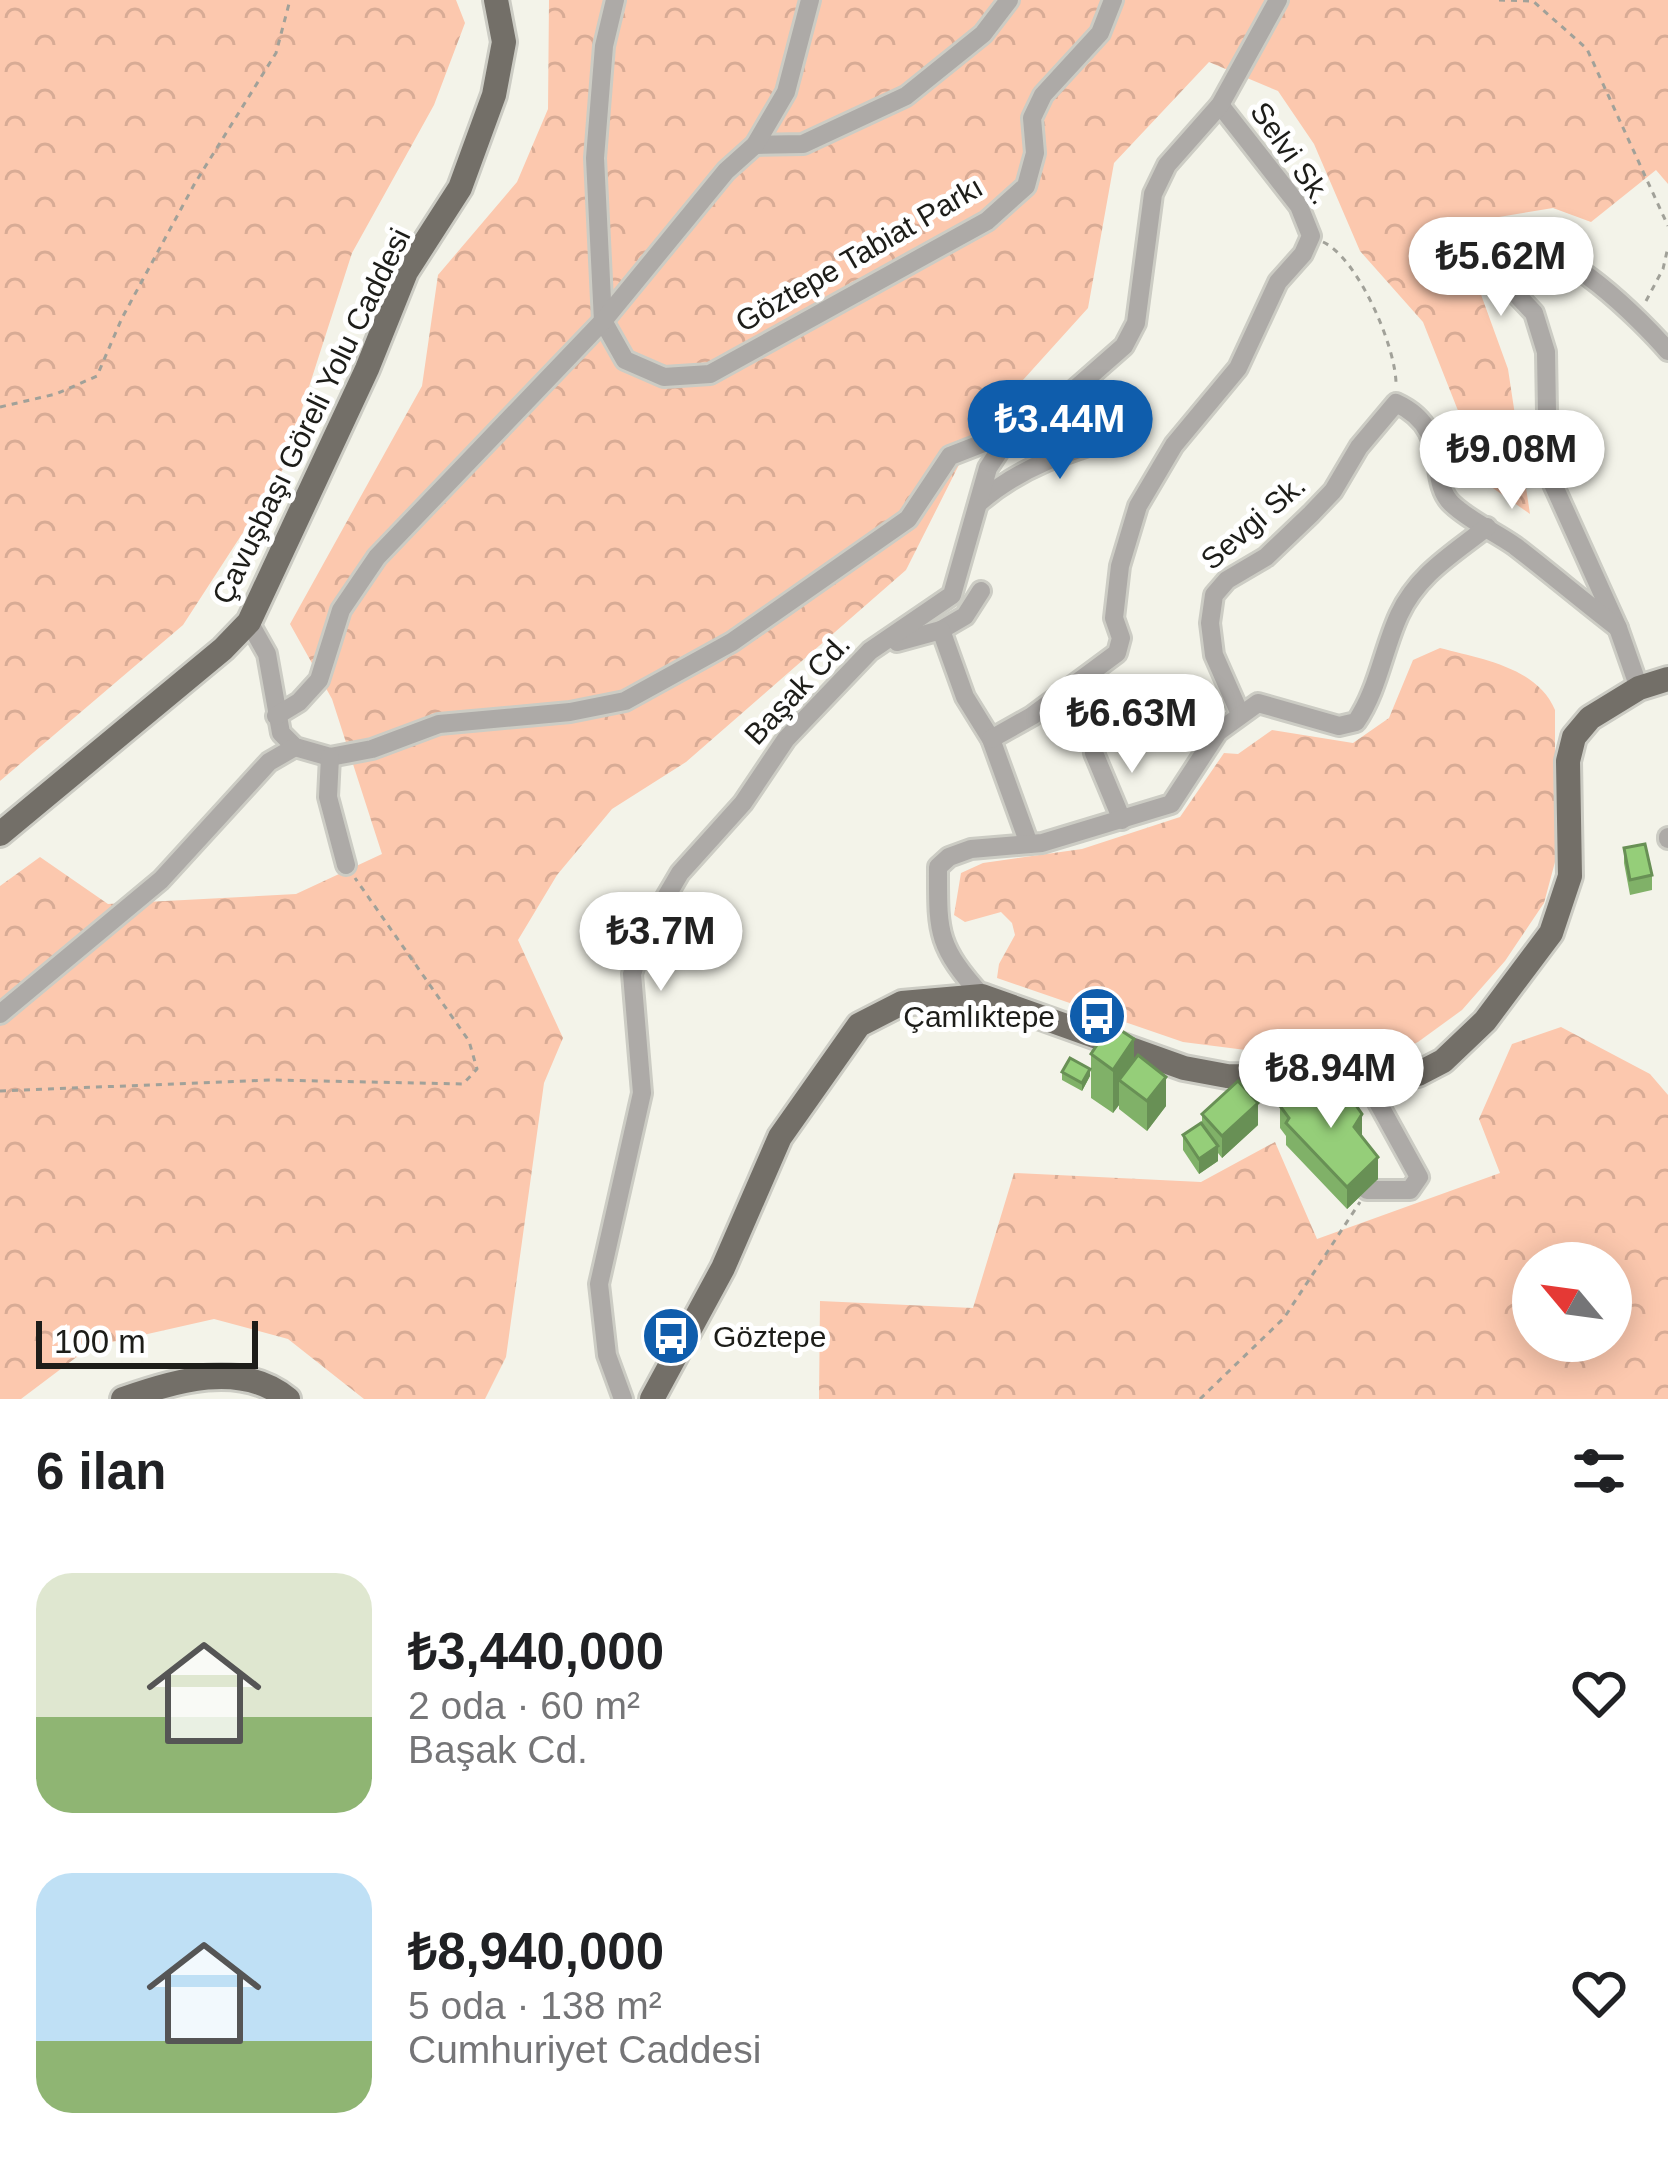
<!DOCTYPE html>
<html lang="tr">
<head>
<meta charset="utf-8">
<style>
  body { margin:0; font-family:Helvetica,sans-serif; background:#f2f2f2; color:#202124; height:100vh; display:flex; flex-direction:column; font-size:45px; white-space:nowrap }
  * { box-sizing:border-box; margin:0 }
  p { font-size:39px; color:#757577 }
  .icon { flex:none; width:66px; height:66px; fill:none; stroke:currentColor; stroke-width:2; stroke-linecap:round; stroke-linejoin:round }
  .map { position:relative; height:1399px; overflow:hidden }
  .drawer { display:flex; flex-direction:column; background:#fff; flex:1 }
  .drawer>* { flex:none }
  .needle { width:78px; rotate:299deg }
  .controls { position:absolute; left:1512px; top:1242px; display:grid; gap:24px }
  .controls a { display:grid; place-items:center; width:120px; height:120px; border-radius:50%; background:#fff; box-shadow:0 6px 30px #0003; font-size:60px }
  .scale { position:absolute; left:36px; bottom:30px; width:222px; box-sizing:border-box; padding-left:12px; border:6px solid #1d1d19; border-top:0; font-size:33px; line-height:42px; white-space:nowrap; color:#1d1d19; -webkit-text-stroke:9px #fff; paint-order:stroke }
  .price { position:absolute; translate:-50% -102px; padding:0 27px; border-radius:42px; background:#fff; color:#222; font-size:39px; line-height:78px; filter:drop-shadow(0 3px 6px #0008) }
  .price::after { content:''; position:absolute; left:50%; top:72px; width:36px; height:27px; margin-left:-18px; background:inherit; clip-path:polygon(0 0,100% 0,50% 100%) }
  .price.current { background:#0f5dac; color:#fff }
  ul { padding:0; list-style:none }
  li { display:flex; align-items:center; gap:36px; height:300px; padding:0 36px }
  li span { display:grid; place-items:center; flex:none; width:336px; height:240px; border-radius:36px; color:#555 }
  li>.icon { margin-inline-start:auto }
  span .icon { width:144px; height:144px; fill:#fffc; stroke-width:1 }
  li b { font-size:51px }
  h2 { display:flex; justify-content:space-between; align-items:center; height:144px; padding:0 36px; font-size:51px }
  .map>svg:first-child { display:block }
  .forest { fill:url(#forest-crowns); fill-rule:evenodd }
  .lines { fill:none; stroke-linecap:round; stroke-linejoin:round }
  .minor-casing { stroke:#ccccc4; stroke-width:24 }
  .major-casing { stroke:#ccccc4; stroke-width:30 }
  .path { stroke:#a1a199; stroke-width:3; stroke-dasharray:6 6; stroke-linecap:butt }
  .minor { stroke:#adaaa7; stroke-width:18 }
  .major { stroke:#736f68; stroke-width:24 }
  .wall { fill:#80b168 }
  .shaded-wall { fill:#689055 }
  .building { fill:#95ce79; stroke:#689055; stroke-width:3 }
  .labels { text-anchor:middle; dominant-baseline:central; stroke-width:10; stroke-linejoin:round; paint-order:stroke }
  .street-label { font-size:30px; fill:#1d1d19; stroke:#fff }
  .poi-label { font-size:30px; fill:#1d1d19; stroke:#fff; text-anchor:end }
</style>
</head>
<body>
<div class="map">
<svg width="1668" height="1399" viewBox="0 0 1668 1399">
  <defs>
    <pattern id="forest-crowns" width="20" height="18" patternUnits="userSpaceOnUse" patternTransform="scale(3)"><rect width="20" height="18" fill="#fcc8ae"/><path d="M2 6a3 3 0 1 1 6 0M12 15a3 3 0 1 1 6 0" fill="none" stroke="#d8ab95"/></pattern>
  </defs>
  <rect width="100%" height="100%" fill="#f3f3e9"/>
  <!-- forest -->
  <g class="forest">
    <polygon points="0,0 456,0 465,23 434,105 352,253 281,474 183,625 0,781"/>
    <polygon points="549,0 1668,0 1668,184 1656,170 1591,222 1553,208 1487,219 1475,278 1508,369 1530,514 1487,484 1423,322 1360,251 1314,144 1278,91 1209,62 1114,163 1088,308 975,433 906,570 686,762 612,809 557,875 518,940 563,1038 544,1083 506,1357 485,1399 364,1399 288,1339 214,1319 90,1347 21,1399 0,1399 0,886 40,857 108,904 296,894 382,854 332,699 290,624 422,386 438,275 517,182 548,109"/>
    <path d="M 1440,648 C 1481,659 1537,667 1555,710 L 1555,862 L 1544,903 L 1505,961 L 1462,1010 L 1418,1042 L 1388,1056 L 1346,1056 L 1269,1053 L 1183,1042 L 997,978 L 999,964 L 1015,935 L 1012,923 L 1001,912 L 965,922 L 954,915 L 961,873 L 983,863 L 1082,849 L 1180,817 L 1224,753 L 1238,754 L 1272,730 L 1353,743 L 1389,718 L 1413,660 Z"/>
    <path d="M 1561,1027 L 1650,1074 L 1668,1095 L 1668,1399 L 819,1399 L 820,1301 L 973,1308 L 1014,1173 L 1201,1182 L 1275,1142 L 1317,1239 L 1500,1173 L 1479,1119 L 1512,1044 ZM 1533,1263 L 1611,1263 L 1611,1341 L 1533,1341 Z"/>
  </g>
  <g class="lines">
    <defs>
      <g id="minor">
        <polyline points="615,0 604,46 595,158 603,321 625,360 664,377 710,374 987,221 1026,186 1035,153 1032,118 1043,95 1100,33 1113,0"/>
        <polyline points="755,145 803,144 906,96 983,34 1009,0"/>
        <path d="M 980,502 C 1024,464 1074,450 1129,433"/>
        <polyline points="249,622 267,654 281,733 295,747 330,757 372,749 439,724 570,712 625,701 732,642 908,519 950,456 986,442 1003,445"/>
        <polyline points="941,630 965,616 981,591"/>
        <polyline points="897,642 941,630 965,697 991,739 1029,844"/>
        <path d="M 1639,688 L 1618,628 L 1548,473 L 1546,352 L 1534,313 L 1500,277 L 1502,260 C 1503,259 1515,250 1517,249 C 1558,236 1643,322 1668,351"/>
        <path d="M 1240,714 L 1214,655 L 1210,623 L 1214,595 L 1227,580 L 1266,557 L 1311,514 L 1333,491 L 1359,447 L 1396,403 C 1453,429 1426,480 1452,504 C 1470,521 1495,532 1515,546 C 1550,573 1583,601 1618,628"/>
        <polyline points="276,716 299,702 319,680 341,610 377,557 603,321 726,171 755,145 786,92 810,0"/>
        <polyline points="991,739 1032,716 1117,653 1121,638 1114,618 1120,566 1138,506 1174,445 1238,368 1278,282 1303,254 1311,236 1299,206 1220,105"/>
        <polyline points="1094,753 1122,820"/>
        <polyline points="330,757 328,797 346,865"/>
        <polyline points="1668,837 1668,839"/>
        <path d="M 982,996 C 936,945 938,932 938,867 L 949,857 L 971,849 L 1042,843 L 1171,804 L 1218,732 L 1258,703 L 1339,726 L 1356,722 C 1378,690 1383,650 1399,615 C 1418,574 1453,554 1487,527"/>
        <polyline points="0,1014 161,880 269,762 295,747"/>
        <polyline points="1365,1079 1419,1177 1410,1190 1367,1190"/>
        <polyline points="623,1399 607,1355 599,1284 642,1093 632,974 646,931 680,873 743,803 786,739 870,651 952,595 988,468 1003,445 1041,419 1124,346 1136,323 1153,194 1167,165 1220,105 1278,0"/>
      </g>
      <g id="major">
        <polyline points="0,834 223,649 249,622 367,369 406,272 460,188 494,95 504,42 496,0"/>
        <path d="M 123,1399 C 174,1381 241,1360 288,1399"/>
        <polyline points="652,1399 723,1268 780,1137 859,1025 902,1003 982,996 1184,1068 1227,1076 1365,1079 1418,1074 1443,1061 1485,1021 1551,933 1570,876 1568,761 1574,737 1590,718 1639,688 1668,679"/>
      </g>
    </defs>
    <!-- minor casing -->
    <use href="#minor" class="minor-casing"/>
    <!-- major casing -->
    <use href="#major" class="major-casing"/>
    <!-- path -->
    <g class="path">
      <polyline points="1499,0 1533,1 1587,49 1668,226"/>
      <path d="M 1323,242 C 1358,258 1396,347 1396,384"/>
      <polyline points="1646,301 1663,269 1668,247"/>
      <polyline points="0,407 56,394 97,376 122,318 195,183 276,53 290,0"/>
      <polyline points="0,1091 271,1080 463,1084 477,1069 469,1041 355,878"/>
      <polyline points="1200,1399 1284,1318 1360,1202"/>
    </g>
    <!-- minor -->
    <use href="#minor" class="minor"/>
    <!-- major -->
    <use href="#major" class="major"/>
  </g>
  <!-- wall -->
  <g class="wall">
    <polygon points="1624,848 1652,875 1652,890 1630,895 1624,863"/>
    <polygon points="1091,1054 1134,1060 1166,1106 1147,1131 1119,1109 1119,1105 1113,1113 1091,1098"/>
    <polygon points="1062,1072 1090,1076 1082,1091 1062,1080"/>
    <polygon points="1302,1095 1378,1179 1347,1209 1286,1145 1286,1136 1280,1128 1280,1106"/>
    <polygon points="1202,1114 1258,1125 1222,1158 1218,1153 1218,1161 1199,1174 1183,1150 1183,1135 1202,1125"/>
  </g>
  <!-- shaded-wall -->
  <g class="shaded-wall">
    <polygon points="1134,1039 1134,1083 1119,1080 1119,1105 1113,1113 1113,1070"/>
    <polygon points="1090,1069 1090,1076 1082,1091 1082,1083"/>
    <polygon points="1166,1077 1166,1106 1147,1131 1147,1101"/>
    <polygon points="1258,1103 1258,1125 1222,1158 1222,1136"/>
    <polygon points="1362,1114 1362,1137 1354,1127"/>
    <polygon points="1218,1146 1218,1161 1199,1174 1199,1159"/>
    <polygon points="1378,1157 1378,1179 1347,1209 1347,1187"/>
  </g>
  <!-- building -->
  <g class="building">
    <polygon points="1645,844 1652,875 1630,880 1624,848"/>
    <polygon points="1111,1024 1134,1039 1113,1070 1091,1054"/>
    <polygon points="1138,1055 1166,1077 1147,1101 1119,1080"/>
    <polygon points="1070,1058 1090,1069 1082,1083 1062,1072"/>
    <polygon points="1238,1081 1258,1103 1222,1136 1202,1114"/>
    <polygon points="1324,1085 1346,1091 1362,1114 1354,1127 1378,1157 1347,1187 1286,1123 1289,1118 1280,1106 1298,1090 1302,1095 1315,1096"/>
    <polygon points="1201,1123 1218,1146 1199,1159 1183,1135"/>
  </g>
  <!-- icons -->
  <defs>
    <symbol id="bus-disc" viewBox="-11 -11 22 22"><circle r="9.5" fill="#0f5dac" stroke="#fff"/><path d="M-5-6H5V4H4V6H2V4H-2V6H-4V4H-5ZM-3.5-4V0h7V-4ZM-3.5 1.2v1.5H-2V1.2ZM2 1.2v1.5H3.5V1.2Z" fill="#fff"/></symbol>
  </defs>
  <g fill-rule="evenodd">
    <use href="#bus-disc" x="1064" y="983" width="66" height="66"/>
    <use href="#bus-disc" x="638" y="1303" width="66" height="66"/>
  </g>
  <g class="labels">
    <!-- street labels -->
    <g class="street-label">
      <text transform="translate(1291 153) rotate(55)">Selvi Sk.</text>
      <text transform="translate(859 254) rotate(-30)">Göztepe Tabiat Parkı</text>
      <text transform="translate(311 416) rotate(-64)">Çavuşbaşı Göreli Yolu Caddesi</text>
      <text transform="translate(1253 522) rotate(-41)">Sevgi Sk.</text>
      <text transform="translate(797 689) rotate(-47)">Başak Cd.</text>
    </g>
    <!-- poi labels -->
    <g class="poi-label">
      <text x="1055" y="1016">Çamlıktepe</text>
      <text x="713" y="1336" text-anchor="start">Göztepe</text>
    </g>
  </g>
</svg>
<div class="controls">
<a><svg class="needle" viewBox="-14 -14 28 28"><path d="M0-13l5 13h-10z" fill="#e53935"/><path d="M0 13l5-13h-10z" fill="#757577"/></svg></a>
</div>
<div class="scale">100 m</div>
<b class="price" style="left:1501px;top:319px">₺5.62M</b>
<b class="price current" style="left:1060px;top:482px">₺3.44M</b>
<b class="price" style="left:1512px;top:512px">₺9.08M</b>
<b class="price" style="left:1132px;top:776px">₺6.63M</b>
<b class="price" style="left:661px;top:994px">₺3.7M</b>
<b class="price" style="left:1331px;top:1131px">₺8.94M</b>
</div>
<section class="drawer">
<h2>6 ilan<svg class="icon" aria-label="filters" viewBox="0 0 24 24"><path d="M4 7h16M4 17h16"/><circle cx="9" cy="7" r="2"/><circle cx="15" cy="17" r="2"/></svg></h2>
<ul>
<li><span style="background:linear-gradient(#dfe7d0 60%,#8fb573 0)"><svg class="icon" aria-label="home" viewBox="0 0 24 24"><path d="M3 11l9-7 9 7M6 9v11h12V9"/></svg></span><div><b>₺3,440,000</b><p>2 oda · 60 m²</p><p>Başak Cd.</p></div><svg class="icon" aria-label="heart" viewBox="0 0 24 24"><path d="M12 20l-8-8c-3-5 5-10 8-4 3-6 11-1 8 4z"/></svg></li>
<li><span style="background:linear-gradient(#bfe0f5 70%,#8fb573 0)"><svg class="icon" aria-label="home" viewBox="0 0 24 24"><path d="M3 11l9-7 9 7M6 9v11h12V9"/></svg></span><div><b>₺8,940,000</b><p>5 oda · 138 m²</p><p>Cumhuriyet Caddesi</p></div><svg class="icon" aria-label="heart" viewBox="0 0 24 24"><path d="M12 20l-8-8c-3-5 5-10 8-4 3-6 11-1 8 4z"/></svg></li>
</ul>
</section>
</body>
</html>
